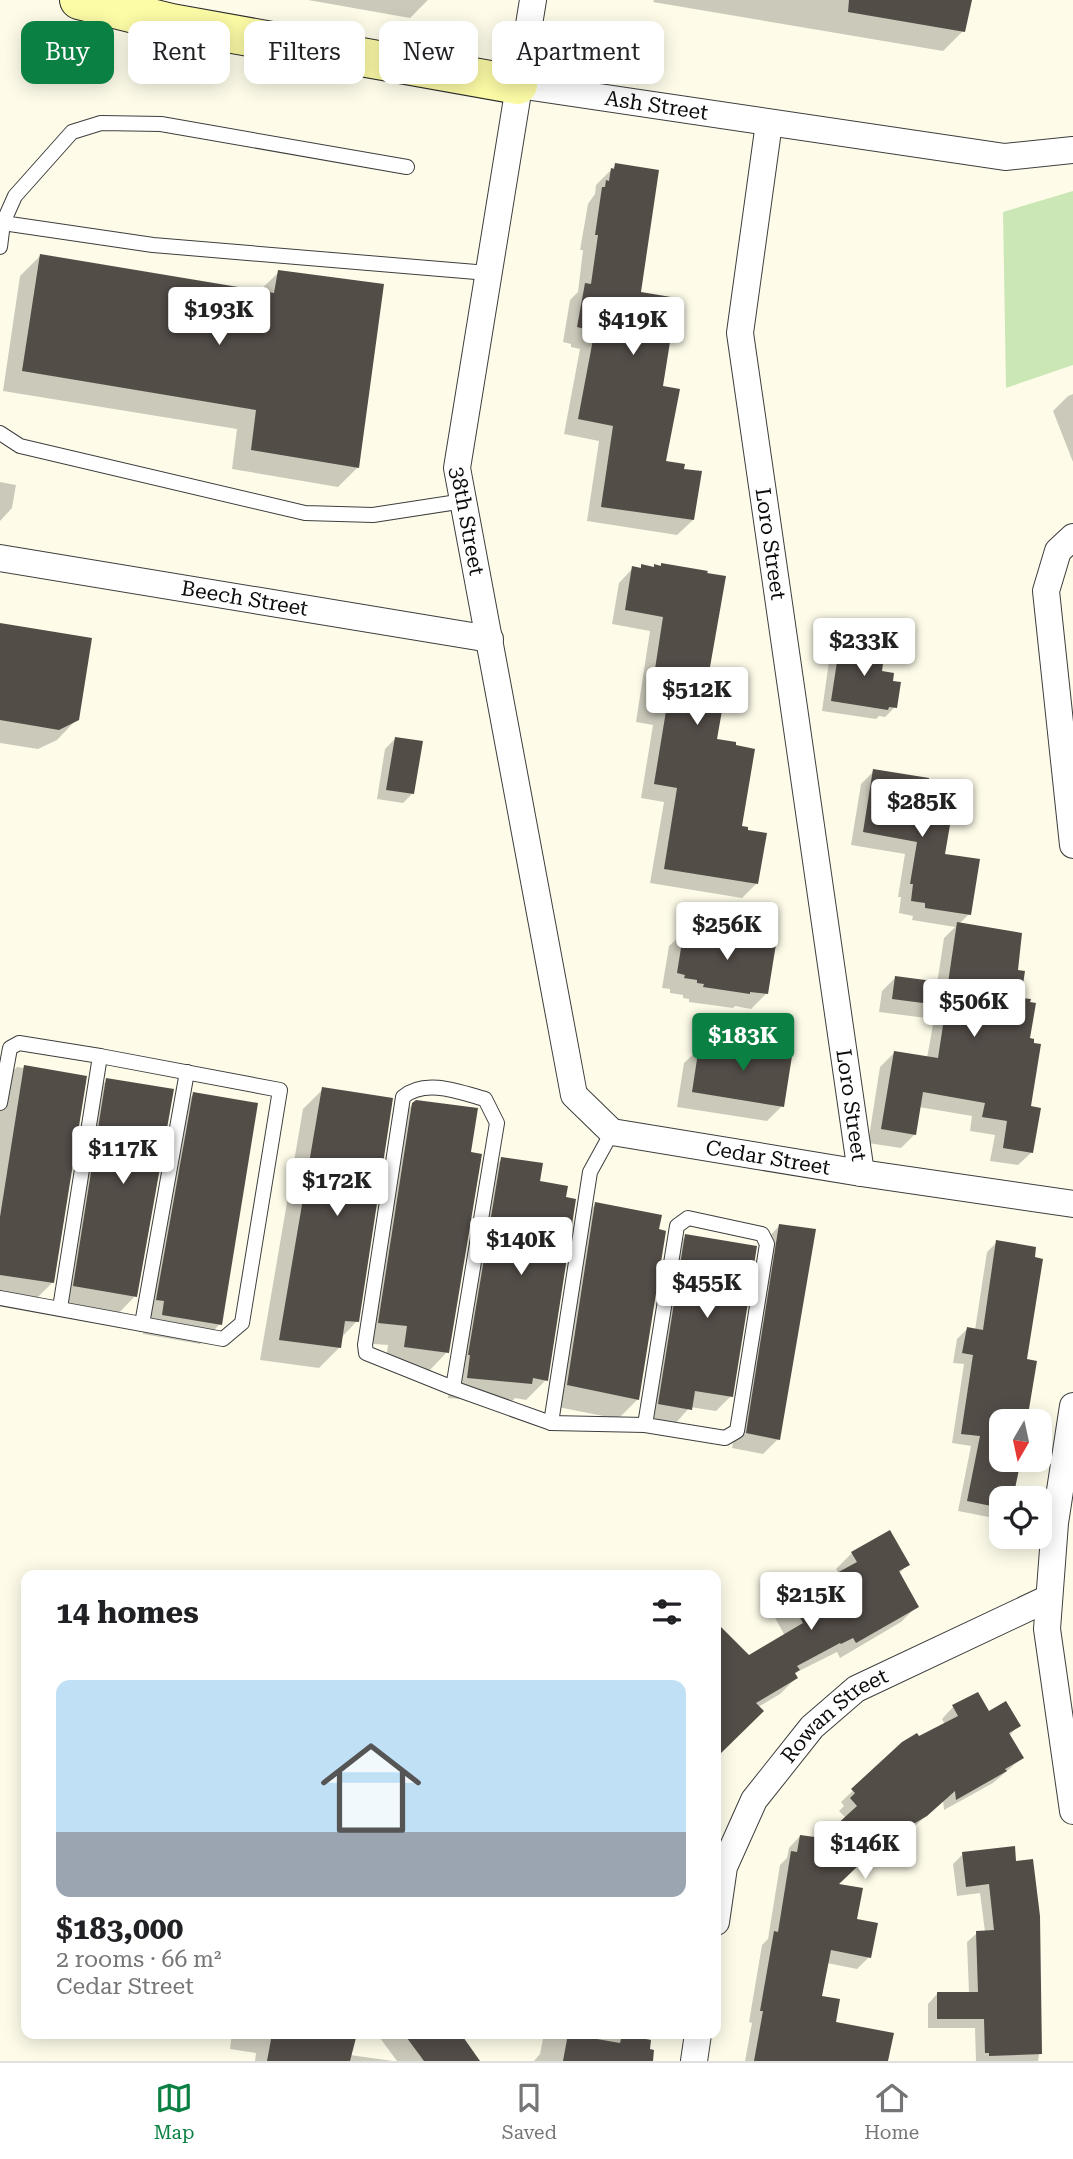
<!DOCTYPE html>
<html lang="en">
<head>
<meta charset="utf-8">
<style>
  body { margin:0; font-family:"Roboto Serif",serif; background:#f2f2f2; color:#202124; height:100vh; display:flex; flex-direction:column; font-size:26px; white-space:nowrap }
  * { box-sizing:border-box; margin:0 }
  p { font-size:23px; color:#757577 }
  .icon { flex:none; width:38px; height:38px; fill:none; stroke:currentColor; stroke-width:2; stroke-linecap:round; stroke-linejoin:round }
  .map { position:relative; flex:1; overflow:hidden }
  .side { position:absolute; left:21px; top:1570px; width:700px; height:469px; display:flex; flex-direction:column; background:#fff; border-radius:14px; box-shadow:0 4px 18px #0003 }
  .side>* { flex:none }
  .banner { position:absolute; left:21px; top:21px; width:700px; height:63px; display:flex; gap:14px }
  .needle { width:46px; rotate:189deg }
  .buttons { position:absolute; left:989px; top:1409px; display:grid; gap:14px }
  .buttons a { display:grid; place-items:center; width:63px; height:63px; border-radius:14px; background:#fff; box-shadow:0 4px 18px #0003; font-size:35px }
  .price { position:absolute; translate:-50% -60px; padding:0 16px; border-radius:7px; background:#fff; color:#222; font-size:23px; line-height:46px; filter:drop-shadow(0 2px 4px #0008) }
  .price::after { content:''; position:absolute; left:50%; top:42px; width:21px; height:16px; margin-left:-10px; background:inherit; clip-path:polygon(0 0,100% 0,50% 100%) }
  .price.on { background:#0b8043; color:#fff }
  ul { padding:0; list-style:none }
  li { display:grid; align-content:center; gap:14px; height:371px; padding:0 35px }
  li+li { border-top:2px solid #e0e0e0 }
  li span { display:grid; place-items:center; height:217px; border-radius:14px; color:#555 }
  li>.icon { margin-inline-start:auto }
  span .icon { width:126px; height:126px; fill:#fffc; stroke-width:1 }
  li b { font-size:30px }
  h2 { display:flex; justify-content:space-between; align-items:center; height:84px; padding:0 35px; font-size:30px }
  .chip { padding:0 24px; border-radius:14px; background:#fff; box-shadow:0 4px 18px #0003; font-size:24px; line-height:63px }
  .chip.on { background:#0b8043; color:#fff }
  .dock { display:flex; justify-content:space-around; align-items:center; height:98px; border-top:2px solid #e0e0e0; background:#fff; font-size:19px; color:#757577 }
  .dock a { display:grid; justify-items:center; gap:4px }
  .dock .on { color:#0b8043 }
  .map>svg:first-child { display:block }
  .green { fill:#cae7b5 }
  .shadow { fill:#0003 }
  .building { fill:#534d48 }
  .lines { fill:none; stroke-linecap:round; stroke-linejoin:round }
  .lane-casing { stroke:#3e3e3e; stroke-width:16 }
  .street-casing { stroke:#3e3e3e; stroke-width:28 }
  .secondary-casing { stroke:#2d2d2d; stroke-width:40 }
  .lane { stroke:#fff; stroke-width:14 }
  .street { stroke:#fff; stroke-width:26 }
  .secondary { stroke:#fcfba6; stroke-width:38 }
  .labels { text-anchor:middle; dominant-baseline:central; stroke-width:7; stroke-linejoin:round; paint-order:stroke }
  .street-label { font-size:21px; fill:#0b0b0b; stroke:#fff }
</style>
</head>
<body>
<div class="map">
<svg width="1073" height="2061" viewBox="0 0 1073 2061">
  <rect width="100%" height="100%" fill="#fefce9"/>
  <!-- green -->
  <polygon class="green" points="1073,191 1073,365 1006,388 1003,212"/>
  <!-- shadow -->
  <g class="shadow">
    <polygon points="308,0 428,0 410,18"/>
    <polygon points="654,0 970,0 963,31 943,51 653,2"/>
    <polygon points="616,165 639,293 661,387 664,463 693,520 677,535 587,521 599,441 564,434 580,349 571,347 571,344 563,342 570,300 578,292 583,250 580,250 588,204 595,194 596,185"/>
    <polygon points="40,256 258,292 279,272 358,467 338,487 232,469 237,429 3,391 20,276"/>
    <polygon points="1073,394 1073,462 1053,411 1068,396"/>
    <polygon points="0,482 16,485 12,508 0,521"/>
    <polygon points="662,565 708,669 715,741 757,883 742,898 650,883 664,802 641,798 653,725 636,722 650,631 612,624 619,583 633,568 639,569 642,566 653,568"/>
    <polygon points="0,625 77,719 57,740 38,749 0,743"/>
    <polygon points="840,643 880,672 895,707 885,717 879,716 876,719 822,711 830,654"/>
    <polygon points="395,739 413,793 403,803 377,799 385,749"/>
    <polygon points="874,771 938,825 943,855 969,914 959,924 1016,971 1019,999 1028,1039 1032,1152 1018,1165 990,1161 995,1135 970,1131 972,1116 919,1107 915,1134 901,1148 868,1143 880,1067 894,1053 927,1058 934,1019 879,1012 882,991 895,978 937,984 944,938 955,927 912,920 913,916 899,913 901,897 898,897 905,854 851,845 861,784"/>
    <polygon points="685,931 766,994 751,1009 735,1006 733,1008 689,1002 689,999 683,998 683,995 670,993 670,989 662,988 669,946"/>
    <polygon points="728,1044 782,1106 767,1121 677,1107 684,1063 700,1048 704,1049 708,1045 725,1047"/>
    <polygon points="17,1067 85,1077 53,1282 33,1302 0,1297 0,1084"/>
    <polygon points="107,1080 135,1296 116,1316 54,1306 87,1100"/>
    <polygon points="323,1089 357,1321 341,1338 339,1348 319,1368 260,1360 303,1109"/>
    <polygon points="194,1094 220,1324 200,1344 143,1334 174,1114"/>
    <polygon points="413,1104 469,1154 447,1352 428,1372 385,1367 388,1345 359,1343 393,1125"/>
    <polygon points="502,1159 538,1183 546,1380 526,1400 515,1398 510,1403 448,1398 482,1179"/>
    <polygon points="596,1204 638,1399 618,1419 548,1405 576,1224"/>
    <polygon points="780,1225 778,1439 763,1454 732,1448 765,1241"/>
    <polygon points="686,1236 731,1396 716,1411 690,1407 675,1424 644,1419 671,1251"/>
    <polygon points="997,1242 1026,1421 1001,1421 1001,1460 1019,1460 1011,1498 1001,1498 1001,1517 999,1519 958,1511 971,1446 952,1443 964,1364 953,1363 957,1339 967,1329 975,1330 987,1252"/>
    <polygon points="852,1553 907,1565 899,1574 917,1606 901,1622 840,1658 837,1652 793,1674 796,1678 780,1694 758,1707 761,1711 716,1756 716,1653 730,1639 749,1657 785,1636 769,1607 785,1591 814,1587 839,1574 836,1569"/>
    <polygon points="953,1707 988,1713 1018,1726 1009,1736 1022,1758 993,1783 944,1810 943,1800 913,1828 886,1844 883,1840 870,1853 843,1868 836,1885 855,1921 869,1957 857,1969 827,1963 820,1997 834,2023 886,2061 745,2061 752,2023 749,2022 762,1945 768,1939 780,1865 787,1858 789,1848 800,1836 822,1840 846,1818 839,1811 844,1806 841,1802 903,1743 918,1739 945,1725 942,1719"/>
    <polygon points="26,1818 26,1867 21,1866"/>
    <polygon points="1013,1848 1040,2049 1038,2061 976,2061 975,2028 928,2028 928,2004 937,1994 969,1994 967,1942 977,1933 985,1932 980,1893 957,1896 953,1864 963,1854"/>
    <polygon points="232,2034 355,2034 350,2055 393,2061 255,2061 256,2053 230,2049"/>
    <polygon points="377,2034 459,2034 478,2061 397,2061"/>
    <polygon points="544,2034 650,2034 646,2061 534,2061 540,2054"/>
  </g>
  <!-- building -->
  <g class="building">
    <polygon points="849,0 972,0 965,32 848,12"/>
    <polygon points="615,163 659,170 641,292 677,298 663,386 680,389 666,461 685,464 684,469 702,471 694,520 601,507 613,426 578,419 594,334 585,333 585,329 577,327 585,283 591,284 598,235 595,235 602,187 605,187 606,180 609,181 611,168 614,169"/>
    <polygon points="40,254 274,293 278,270 384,284 359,468 251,450 256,410 22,371"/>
    <polygon points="661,563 708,571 707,573 726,576 710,667 729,671 717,739 736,742 736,745 755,749 742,826 748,827 748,830 767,833 758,884 664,869 677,788 654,784 666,711 649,708 663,617 625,610 632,566 641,568 641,564 654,567 654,564 661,566"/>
    <polygon points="0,623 92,638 79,720 59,730 0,720"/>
    <polygon points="840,642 885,649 882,671 894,673 893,681 901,682 897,708 889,707 888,710 831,701"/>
    <polygon points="395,737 423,741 414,794 386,790"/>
    <polygon points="873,769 929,778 928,783 947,786 940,824 950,825 945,854 980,859 971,915 925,908 925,903 911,901 913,884 910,884 917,842 863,832"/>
    <polygon points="957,922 1022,933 1018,970 1025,971 1021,998 1031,999 1030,1002 1036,1003 1030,1038 1034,1039 1034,1043 1041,1044 1031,1106 1041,1108 1033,1153 1003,1148 1007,1121 982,1117 985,1103 923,1092 916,1135 881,1129 894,1051 938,1058 946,1006 892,999 895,976 948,983"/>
    <polygon points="684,929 776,944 768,994 750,992 750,994 703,987 704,984 697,983 697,980 684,978 685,975 677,973"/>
    <polygon points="727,1042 775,1050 774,1053 792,1056 784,1107 692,1092 699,1046 707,1047 707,1044 727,1045"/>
    <polygon points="24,1065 87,1076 54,1283 0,1275 0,1217"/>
    <polygon points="106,1078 174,1089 137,1297 73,1286"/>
    <polygon points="322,1087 393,1098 359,1322 345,1321 341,1348 279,1340"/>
    <polygon points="193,1092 258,1103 222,1325 162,1315 164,1301 156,1300"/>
    <polygon points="416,1100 478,1108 471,1152 482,1154 449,1353 404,1347 407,1326 378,1323 412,1103"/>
    <polygon points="501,1157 543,1163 540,1181 568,1186 566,1197 576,1199 548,1381 533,1378 532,1384 467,1378 470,1355 468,1355"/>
    <polygon points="595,1202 662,1215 659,1229 666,1231 639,1400 567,1385"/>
    <polygon points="779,1224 816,1229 780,1440 746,1433"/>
    <polygon points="685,1234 757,1246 733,1397 695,1391 692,1410 658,1404"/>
    <polygon points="996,1240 1036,1247 1035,1257 1043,1259 1027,1359 1037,1361 1027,1421 1001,1421 1001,1460 1021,1460 1013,1498 1001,1498 1001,1508 967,1501 980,1436 961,1434 973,1355 962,1353 967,1327 983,1330"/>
    <polygon points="890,1530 910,1565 899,1571 919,1607 856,1643 853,1638 841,1644 840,1643 797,1666 800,1670 795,1673 798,1678 756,1703 764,1711 716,1758 716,1622 749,1655 803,1623 784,1589 809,1575 815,1585 857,1562 851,1552"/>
    <polygon points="978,1692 989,1711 1006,1701 1021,1726 1009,1733 1024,1758 1005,1769 1007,1771 956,1800 955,1791 927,1816 898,1833 895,1830 884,1841 839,1867 860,1864 839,1884 863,1888 857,1919 878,1923 871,1958 831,1950 822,1996 840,1999 836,2022 894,2033 888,2061 754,2061 763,2011 760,2011 774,1931 778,1932 791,1851 797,1852 800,1835 822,1838 857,1806 850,1798 855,1793 851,1789 902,1742 917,1733 919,1736 958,1716 952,1705"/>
    <polygon points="1015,1846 1016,1861 1033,1859 1040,1916 1042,2054 989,2056 989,2053 985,2053 984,2019 937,2019 937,1992 978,1992 976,1931 994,1930 989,1884 966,1887 962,1852"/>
    <polygon points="272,2034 357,2034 350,2061 267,2061"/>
    <polygon points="404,2034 461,2034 480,2061 424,2061"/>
    <polygon points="568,2034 620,2043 622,2035 651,2040 650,2049 654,2050 653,2061 563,2061"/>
  </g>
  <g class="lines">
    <defs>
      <g id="lane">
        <polyline points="407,167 161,124 101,123 72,132 15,196 3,223 153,245 488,273"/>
        <polyline points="0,247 3,223"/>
        <polyline points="0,433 20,446 305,513 373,515 464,501"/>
        <polyline points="0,1103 10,1048 19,1043 100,1056 280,1090 242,1323 223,1339 0,1298"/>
        <polyline points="612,1132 590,1172 551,1423 645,1425 725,1438 737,1431 767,1244 762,1234 688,1218 677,1226 645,1425"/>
        <polyline points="60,1308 100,1056"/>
        <polyline points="142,1324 187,1072"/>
        <path d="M 453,1388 L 497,1123 L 485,1099 C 460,1092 425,1078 403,1097 L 365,1345 L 366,1353 L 453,1388 L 551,1423"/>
      </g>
      <g id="street">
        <path id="s1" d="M 533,0 L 457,468 L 574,1095 L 612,1132 L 861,1173 L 1073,1204"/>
        <path id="s2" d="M 518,85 L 1005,157 L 1073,150"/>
        <path id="s3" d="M 769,123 L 740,333 L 861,1173"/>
        <polyline points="1073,537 1058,551 1046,591 1073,845"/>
        <path id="s4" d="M 0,558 L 490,639"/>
        <polyline points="1073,1406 1055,1523 1047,1629 1073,1811"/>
        <path id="s5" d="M 716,1922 L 724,1867 L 754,1800 L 812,1727 L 856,1689 L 1049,1598"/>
        <polyline points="694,2061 698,2034"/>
      </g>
      <polyline id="secondary" points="79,0 171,23 518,85"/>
    </defs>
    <!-- lane casing -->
    <use href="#lane" class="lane-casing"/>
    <!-- street casing -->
    <use href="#street" class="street-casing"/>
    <!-- secondary casing -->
    <use href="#secondary" class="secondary-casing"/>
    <!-- lane -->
    <use href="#lane" class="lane"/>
    <!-- street -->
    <use href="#street" class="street"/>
    <!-- secondary -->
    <use href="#secondary" class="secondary"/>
  </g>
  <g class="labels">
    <!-- street labels -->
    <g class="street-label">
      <text stroke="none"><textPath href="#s2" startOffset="140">Ash Street</textPath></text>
      <text stroke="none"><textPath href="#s1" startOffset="528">38th Street</textPath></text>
      <text stroke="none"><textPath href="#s3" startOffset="425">Loro Street</textPath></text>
      <text stroke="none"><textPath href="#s4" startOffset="248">Beech Street</textPath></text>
      <text stroke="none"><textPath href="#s3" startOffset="992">Loro Street</textPath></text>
      <text stroke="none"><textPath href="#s1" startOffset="1323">Cedar Street</textPath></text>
      <text stroke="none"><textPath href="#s5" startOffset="247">Rowan Street</textPath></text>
    </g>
  </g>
</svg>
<div class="buttons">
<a><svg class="needle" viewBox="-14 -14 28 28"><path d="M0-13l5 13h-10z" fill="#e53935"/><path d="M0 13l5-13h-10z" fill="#757577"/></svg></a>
<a><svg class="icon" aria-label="locate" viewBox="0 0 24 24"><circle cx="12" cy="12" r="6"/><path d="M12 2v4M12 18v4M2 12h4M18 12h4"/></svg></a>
</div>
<b class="price" style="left:219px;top:347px">$193K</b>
<b class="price" style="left:633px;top:357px">$419K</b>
<b class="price" style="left:864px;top:678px">$233K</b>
<b class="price" style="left:697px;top:727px">$512K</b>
<b class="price" style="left:922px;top:839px">$285K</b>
<b class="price" style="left:727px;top:962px">$256K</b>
<b class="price" style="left:974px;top:1039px">$506K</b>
<b class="price on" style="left:743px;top:1073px">$183K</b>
<b class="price" style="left:123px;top:1186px">$117K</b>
<b class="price" style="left:337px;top:1218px">$172K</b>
<b class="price" style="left:521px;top:1277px">$140K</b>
<b class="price" style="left:707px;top:1320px">$455K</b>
<b class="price" style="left:811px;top:1632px">$215K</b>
<b class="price" style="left:865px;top:1881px">$146K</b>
<div class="banner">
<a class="chip on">Buy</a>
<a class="chip">Rent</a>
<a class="chip">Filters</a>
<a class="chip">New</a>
<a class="chip">Apartment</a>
</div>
<section class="side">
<h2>14 homes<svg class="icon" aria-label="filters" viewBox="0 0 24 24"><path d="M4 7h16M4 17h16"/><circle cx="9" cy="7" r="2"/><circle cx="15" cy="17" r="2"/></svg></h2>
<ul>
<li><span style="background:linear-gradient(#bfe0f5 70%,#9aa5b1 0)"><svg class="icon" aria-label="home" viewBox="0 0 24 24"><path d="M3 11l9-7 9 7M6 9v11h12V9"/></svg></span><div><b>$183,000</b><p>2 rooms · 66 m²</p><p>Cedar Street</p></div></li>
</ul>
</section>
</div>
<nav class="dock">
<a class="on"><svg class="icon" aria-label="map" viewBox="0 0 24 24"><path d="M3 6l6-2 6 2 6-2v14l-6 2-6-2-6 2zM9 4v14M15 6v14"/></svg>Map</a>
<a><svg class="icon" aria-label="saved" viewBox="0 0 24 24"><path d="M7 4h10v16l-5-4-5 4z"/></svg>Saved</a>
<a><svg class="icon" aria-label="home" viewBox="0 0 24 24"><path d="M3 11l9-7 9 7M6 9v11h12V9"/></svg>Home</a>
</nav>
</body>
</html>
